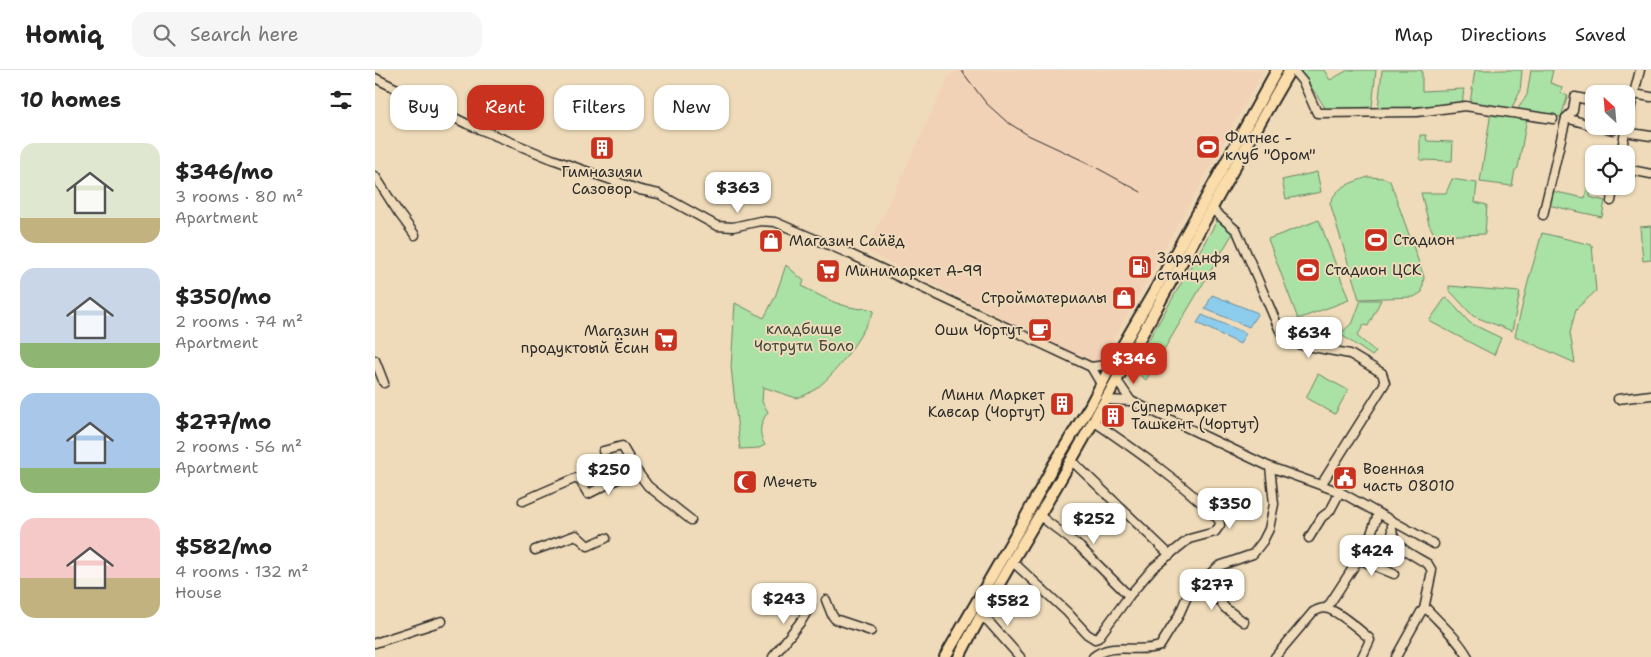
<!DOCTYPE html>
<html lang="en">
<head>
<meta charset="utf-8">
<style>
  body { margin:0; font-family:"Shantell Sans",sans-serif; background:#f6f6f6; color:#222; height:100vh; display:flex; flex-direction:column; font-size:19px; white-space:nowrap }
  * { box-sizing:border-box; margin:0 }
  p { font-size:16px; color:#767676 }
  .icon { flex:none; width:28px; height:28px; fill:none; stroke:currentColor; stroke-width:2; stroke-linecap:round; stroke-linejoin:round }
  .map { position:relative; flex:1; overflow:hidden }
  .side { display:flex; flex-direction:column; background:#fff; width:375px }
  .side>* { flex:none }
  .top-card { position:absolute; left:15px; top:15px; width:475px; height:45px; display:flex; gap:10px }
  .needle { width:32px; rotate:334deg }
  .fabs { position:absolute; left:1210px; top:15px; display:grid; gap:10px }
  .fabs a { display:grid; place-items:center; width:50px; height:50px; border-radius:10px; background:#fff; box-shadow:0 1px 4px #0004; font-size:25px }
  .price { position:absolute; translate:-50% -42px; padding:0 11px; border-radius:10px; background:#fff; color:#222; font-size:16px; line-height:32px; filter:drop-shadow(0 1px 2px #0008) }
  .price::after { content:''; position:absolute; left:50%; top:30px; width:15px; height:11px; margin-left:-8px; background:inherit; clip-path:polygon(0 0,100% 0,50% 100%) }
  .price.current { background:#c8321e; color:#fff }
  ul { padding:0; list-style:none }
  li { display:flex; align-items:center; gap:15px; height:125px; padding:0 20px }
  li span { display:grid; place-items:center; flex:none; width:140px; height:100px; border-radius:15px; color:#555 }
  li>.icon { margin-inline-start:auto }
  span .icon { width:60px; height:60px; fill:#fffc; stroke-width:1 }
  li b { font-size:21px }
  h2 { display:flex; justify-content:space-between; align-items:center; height:60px; padding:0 20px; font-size:21px }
  .chip { padding:0 18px; border-radius:15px; background:#fff; box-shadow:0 1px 4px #0004; font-size:18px; line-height:45px }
  .chip.current { background:#c8321e; color:#fff }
  header { display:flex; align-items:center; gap:30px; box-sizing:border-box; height:70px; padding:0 25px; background:#fff; border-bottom:1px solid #e0e0e0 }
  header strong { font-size:24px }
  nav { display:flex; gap:28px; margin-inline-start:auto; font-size:18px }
  .search { width:350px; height:45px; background:#f6f6f6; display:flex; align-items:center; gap:12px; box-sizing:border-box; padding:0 18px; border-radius:15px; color:#767676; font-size:19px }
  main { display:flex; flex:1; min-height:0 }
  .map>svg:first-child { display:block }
  .built { fill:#f2d2b7 }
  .green { fill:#aae1a4; stroke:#6a8668 }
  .water { fill:#8ccced; stroke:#658c9f }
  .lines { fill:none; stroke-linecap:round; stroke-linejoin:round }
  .minor-casing { stroke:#2b2b2b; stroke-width:11 }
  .major-casing { stroke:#2b2b2b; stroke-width:14 }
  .minor { stroke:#efdbb9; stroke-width:8 }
  .major { stroke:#fbddab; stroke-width:10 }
  .rail { stroke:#2b2b2b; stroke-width:1 }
  .labels { text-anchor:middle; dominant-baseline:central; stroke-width:4; stroke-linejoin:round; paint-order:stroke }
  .poi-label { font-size:15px; fill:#2b2b2b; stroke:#efdbb9; text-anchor:start }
  .park-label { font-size:15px; fill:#3e463d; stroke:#efdbb9 }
</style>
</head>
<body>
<header>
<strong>Homiq</strong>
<div class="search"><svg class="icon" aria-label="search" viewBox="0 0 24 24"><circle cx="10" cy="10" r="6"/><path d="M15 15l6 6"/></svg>Search here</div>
<nav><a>Map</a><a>Directions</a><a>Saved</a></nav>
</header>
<main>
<section class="side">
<h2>10 homes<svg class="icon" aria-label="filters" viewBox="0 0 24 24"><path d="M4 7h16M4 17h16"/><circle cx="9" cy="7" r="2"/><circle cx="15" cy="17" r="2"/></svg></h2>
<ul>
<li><span style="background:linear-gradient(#dfe7d0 75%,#c2b280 0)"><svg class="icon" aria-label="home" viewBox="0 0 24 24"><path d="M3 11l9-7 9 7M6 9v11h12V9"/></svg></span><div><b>$346/mo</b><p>3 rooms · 80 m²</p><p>Apartment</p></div></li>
<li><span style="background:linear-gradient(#c9d6e8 75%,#8fb573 0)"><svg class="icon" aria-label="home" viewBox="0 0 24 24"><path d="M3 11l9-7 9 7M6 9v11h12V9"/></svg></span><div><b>$350/mo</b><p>2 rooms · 74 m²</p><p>Apartment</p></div></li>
<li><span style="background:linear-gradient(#a9c7e8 75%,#8fb573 0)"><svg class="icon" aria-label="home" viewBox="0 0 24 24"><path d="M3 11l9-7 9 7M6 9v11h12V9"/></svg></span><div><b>$277/mo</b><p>2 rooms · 56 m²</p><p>Apartment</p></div></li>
<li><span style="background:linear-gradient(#f6c9c9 60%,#c2b280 0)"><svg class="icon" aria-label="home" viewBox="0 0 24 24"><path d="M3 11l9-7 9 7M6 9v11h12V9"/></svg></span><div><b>$582/mo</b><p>4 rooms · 132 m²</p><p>House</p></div></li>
</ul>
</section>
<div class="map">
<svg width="1276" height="587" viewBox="0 0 1276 587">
  <rect width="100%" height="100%" fill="#efdbb9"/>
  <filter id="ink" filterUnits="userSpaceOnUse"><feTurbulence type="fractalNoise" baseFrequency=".02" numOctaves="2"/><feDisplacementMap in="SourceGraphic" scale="10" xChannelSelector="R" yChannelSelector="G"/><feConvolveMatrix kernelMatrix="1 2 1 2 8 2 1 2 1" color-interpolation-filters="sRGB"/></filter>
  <g filter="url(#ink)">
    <!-- built -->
    <polygon class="built" points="582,0 889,0 724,296 491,181 574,6"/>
    <!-- green -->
    <g class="green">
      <polygon points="927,0 949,0 955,10 973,0 1001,0 997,37 951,39 926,2"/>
      <polygon points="1007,0 1047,0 1047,21 1089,19 1087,34 1003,39"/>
      <polygon points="1100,0 1147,0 1145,22 1136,39 1095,33"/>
      <polygon points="1156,0 1178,0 1175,13 1187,17 1186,23 1193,25 1186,47 1142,40 1152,25"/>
      <polygon points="1116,42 1152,48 1143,98 1140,100 1137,116 1105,112"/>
      <polygon points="1045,65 1051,65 1052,71 1078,72 1077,91 1045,90"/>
      <polygon points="942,102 946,122 911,129 907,110"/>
      <polygon points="1215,103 1219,104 1215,127 1230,131 1227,147 1173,135 1176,121 1210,128"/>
      <path d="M 993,107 L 1009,108 L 1015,111 L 1049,207 L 1047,222 L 1039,227 L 984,229 L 955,133 C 962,116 976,113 993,107 Z"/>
      <polygon points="1077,109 1102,113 1100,132 1112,135 1110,164 1060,166 1054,154 1046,123 1071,123"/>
      <polygon points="843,149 858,163 771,310 757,299"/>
      <polygon points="944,150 974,230 923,249 893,169"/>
      <polygon points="1276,156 1276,190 1268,191 1265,157"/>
      <polygon points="1167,163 1217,175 1221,221 1201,239 1195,263 1200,293 1140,266 1153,212"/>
      <path d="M 411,195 L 429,211 L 427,216 C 443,225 461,235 480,238 C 488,240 489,236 499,241 C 485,268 453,322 421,328 L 388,317 L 387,332 L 393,342 C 385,353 383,363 390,375 L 384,378 L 365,379 L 356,297 L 360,233 L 389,248 L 400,227 Z"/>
      <polygon points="1074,216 1145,222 1137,261 1098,246 1074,220"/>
      <polygon points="1071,227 1095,253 1126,268 1119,285 1054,251"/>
      <polygon points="986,230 1006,230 993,256 989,255 982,266 1001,282 997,286 965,264 978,252"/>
      <polygon points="943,304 973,320 960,344 931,328"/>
    </g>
    <!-- water -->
    <g class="water">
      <polygon points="837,225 883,243 874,257 830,239"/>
      <polygon points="827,245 871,263 865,274 822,253"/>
    </g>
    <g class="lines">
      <defs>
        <g id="minor">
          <polyline points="918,0 928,12 942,43 1042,42 1090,36 1178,49"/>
          <polyline points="0,8 92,54 177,89 265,120 284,124 342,156 358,157 385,151 400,152 475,184 716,297 737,294"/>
          <polyline points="1259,24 1276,27"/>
          <polyline points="1191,48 1219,56"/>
          <polyline points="1251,55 1265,0"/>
          <polyline points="1220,56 1238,60 1239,56"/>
          <polyline points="1250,59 1256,63 1276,66"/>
          <polyline points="1246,84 1251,56"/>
          <polyline points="1251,99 1276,104"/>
          <polyline points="0,106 23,142 40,165"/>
          <polyline points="1236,131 1239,116"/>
          <polyline points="837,139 862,161 905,261 922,274 975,284 1007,303 1010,313 946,415"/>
          <polyline points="1168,145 1191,48 1198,41 1200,27 1219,31"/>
          <polyline points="0,290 9,313"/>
          <polyline points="716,297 726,314"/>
          <polyline points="741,309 756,331"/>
          <polyline points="1243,329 1276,325"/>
          <polyline points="730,330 756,331 895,397 965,422 1059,474"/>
          <polyline points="228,381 247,376 261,400"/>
          <polyline points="696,390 795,485"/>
          <polyline points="148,431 201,408 206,412 213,424 261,400 273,416 316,450"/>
          <polyline points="665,446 705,477 754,526"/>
          <path d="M 1017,452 C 1014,476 1036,484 1053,494 L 1057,501 L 1049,539"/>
          <polyline points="934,468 947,447 955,441 965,422"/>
          <polyline points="160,480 201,465 213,476 231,468"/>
          <polyline points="983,489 1019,504"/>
          <path d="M 638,492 L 692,542 L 712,564 L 720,569 L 723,568 L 754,526 L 778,498 L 814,469 L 840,462 L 845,455 L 844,450 C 808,413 761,380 718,351"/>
          <polyline points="829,508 850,538 869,552"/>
          <polyline points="451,530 457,545 460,549 496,561"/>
          <polyline points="952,538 991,478 1003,444"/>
          <polyline points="605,546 613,551 645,587"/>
          <polyline points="0,573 67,551"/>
          <polyline points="398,587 427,550 436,535"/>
          <path d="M 718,587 C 737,571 764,584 785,576 L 803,547 L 814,522 L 844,496 L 878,484 L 888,471 L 894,459 L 899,434 L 895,397"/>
          <path d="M 900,587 L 938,542 C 942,540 945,538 950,538 C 960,539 985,560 994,568 L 995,570 L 987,587"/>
          <path d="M 1021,587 L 1046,542 L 1049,539 L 1053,540 C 1067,555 1083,569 1093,587"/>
        </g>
        <g id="major">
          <polyline points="570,587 649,450 678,396 715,336 737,294 780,220 902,0"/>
          <path d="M 584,587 C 616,524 654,464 689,403 C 766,270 837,133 915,0"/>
        </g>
      </defs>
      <!-- minor casing -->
      <use href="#minor" class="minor-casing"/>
      <!-- major casing -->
      <use href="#major" class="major-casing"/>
      <!-- minor -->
      <use href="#minor" class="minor"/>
      <!-- major -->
      <use href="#major" class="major"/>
      <!-- rail -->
      <polyline class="rail" points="586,0 611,33 632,52 653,65 711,92 766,122"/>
    </g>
  </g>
  <!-- icons -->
  <defs>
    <symbol id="stadium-square" viewBox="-11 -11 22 22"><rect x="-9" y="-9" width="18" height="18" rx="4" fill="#c8321e" stroke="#efdbb9"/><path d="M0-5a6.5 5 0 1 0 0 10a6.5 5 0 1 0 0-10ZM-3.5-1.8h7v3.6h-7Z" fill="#fff"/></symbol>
    <symbol id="building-square" viewBox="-11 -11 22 22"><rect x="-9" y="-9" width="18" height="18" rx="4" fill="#c8321e" stroke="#efdbb9"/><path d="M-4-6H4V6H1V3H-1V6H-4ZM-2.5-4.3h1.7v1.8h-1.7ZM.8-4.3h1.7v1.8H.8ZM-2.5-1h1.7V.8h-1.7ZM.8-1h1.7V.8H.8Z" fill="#fff"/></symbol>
    <symbol id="shop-square" viewBox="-11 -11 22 22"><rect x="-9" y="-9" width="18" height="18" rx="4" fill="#c8321e" stroke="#efdbb9"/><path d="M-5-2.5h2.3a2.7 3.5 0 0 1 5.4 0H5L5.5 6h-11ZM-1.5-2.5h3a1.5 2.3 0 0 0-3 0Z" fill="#fff"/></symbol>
    <symbol id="fuel-square" viewBox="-11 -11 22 22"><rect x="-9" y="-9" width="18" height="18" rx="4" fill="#c8321e" stroke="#efdbb9"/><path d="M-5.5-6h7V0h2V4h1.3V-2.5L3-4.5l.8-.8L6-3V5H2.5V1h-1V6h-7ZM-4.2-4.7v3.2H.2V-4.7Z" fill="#fff"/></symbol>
    <symbol id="supermarket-square" viewBox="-11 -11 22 22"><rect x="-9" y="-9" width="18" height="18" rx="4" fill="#c8321e" stroke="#efdbb9"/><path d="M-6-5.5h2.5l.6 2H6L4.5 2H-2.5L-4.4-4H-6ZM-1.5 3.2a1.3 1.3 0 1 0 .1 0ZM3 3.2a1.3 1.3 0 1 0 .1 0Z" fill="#fff"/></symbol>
    <symbol id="cafe-square" viewBox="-11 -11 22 22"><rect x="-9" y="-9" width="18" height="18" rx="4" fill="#c8321e" stroke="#efdbb9"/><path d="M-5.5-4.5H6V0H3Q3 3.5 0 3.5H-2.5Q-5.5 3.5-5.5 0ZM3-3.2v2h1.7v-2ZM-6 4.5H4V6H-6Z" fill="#fff"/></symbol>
    <symbol id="civic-square" viewBox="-11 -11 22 22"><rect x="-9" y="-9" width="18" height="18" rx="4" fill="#c8321e" stroke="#efdbb9"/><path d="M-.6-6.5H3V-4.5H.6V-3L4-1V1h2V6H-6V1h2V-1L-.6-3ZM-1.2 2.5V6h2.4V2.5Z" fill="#fff"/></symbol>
    <symbol id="mosque-square" viewBox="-11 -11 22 22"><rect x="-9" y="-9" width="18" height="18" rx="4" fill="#c8321e" stroke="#efdbb9"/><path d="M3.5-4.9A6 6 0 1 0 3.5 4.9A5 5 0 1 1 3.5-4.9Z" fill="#fff"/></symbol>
  </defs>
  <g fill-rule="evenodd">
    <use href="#stadium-square" x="819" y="63" width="28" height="28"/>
    <use href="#building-square" x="213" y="64" width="28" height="28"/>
    <use href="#stadium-square" x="987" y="156" width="28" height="28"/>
    <use href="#shop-square" x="382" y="157" width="28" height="28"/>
    <use href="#fuel-square" x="751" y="183" width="28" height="28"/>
    <use href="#stadium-square" x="919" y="186" width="28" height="28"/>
    <use href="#supermarket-square" x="439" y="187" width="28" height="28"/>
    <use href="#shop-square" x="735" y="214" width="28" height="28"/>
    <use href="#cafe-square" x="651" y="246" width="28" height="28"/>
    <use href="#supermarket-square" x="277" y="256" width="28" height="28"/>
    <use href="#building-square" x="673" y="320" width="28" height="28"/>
    <use href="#building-square" x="724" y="332" width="28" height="28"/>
    <use href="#civic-square" x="956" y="394" width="28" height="28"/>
    <use href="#mosque-square" x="356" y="398" width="28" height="28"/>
  </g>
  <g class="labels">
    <!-- poi labels -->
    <g class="poi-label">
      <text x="850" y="68">Фитнес -<tspan x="850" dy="17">клуб "Ором"</tspan></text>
      <text x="227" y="102" text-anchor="middle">Гимназияи<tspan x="227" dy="17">Сазовор</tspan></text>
      <text x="1018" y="170">Стадион</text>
      <text x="414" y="171">Магазин Сайёд</text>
      <text x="782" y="188">Заряднфя<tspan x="782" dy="17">станция</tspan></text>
      <text x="950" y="200">Стадион ЦСК</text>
      <text x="470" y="201">Минимаркет А-99</text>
      <text x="732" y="228" text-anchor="end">Стройматериалы</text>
      <text x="648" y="260" text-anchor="end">Оши Чортут</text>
      <text x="274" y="261" text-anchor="end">Магазин<tspan x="274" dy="17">продуктоый Ёсин</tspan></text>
      <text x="670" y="325" text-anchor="end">Мини Маркет<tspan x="670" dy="17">Кавсар (Чортут)</tspan></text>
      <text x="756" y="337">Супермаркет<tspan x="756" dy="17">Ташкент (Чортут)</tspan></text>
      <text x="988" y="399">Военная<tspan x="988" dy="17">часть 08010</tspan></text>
      <text x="388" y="412">Мечеть</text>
    </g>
    <!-- park labels -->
    <g class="park-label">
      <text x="429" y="259">кладбище<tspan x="429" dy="17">Чотрути Боло</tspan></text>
    </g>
  </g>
</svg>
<div class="fabs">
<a><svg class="needle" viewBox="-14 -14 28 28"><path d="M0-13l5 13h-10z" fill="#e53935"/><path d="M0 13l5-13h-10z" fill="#767676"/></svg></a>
<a><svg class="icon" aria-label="locate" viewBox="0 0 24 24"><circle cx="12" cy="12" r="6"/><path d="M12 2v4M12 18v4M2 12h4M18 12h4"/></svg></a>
</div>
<b class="price" style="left:363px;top:144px">$363</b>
<b class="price" style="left:934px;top:289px">$634</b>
<b class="price current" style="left:759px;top:315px">$346</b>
<b class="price" style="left:234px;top:426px">$250</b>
<b class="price" style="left:855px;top:460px">$350</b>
<b class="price" style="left:719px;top:475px">$252</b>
<b class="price" style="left:997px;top:507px">$424</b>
<b class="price" style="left:837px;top:541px">$277</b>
<b class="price" style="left:409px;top:555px">$243</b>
<b class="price" style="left:633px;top:557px">$582</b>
<div class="top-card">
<a class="chip">Buy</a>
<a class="chip current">Rent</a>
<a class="chip">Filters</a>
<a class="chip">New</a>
</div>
</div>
</main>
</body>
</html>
